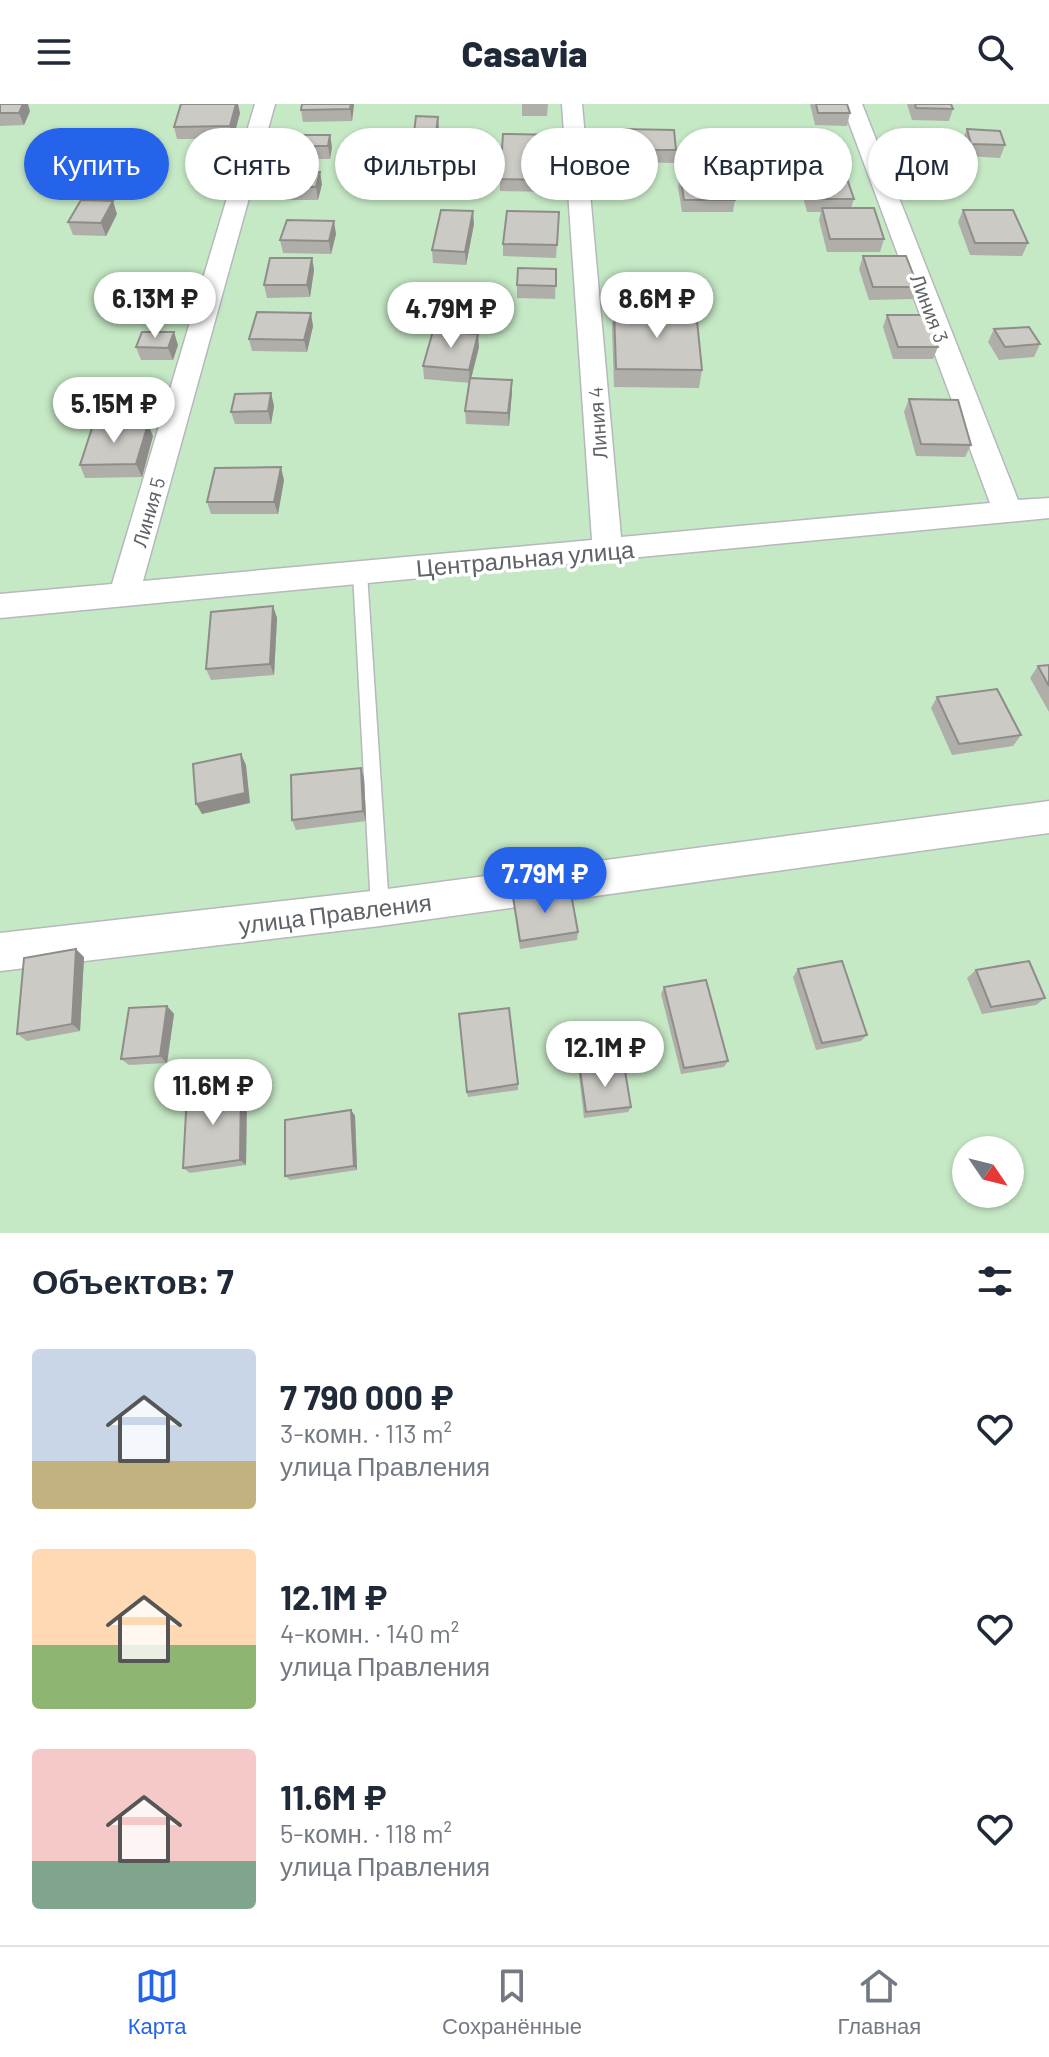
<!DOCTYPE html>
<html lang="ru">
<head>
<meta charset="utf-8">
<style>
  body { margin:0; font-family:Barlow,sans-serif; background:#f2f2f3; color:#1f2937; height:100vh; display:flex; flex-direction:column; font-size:30px; white-space:nowrap }
  * { box-sizing:border-box; margin:0 }
  p { font-size:26px; color:#747a83 }
  .icon { flex:none; width:44px; height:44px; fill:none; stroke:currentColor; stroke-width:2; stroke-linecap:round; stroke-linejoin:round }
  .map { position:relative; height:1129px; overflow:hidden }
  .panel { display:flex; flex-direction:column; background:#fff; flex:1 }
  .panel>* { flex:none }
  .top-card { position:absolute; left:24px; top:24px; width:1002px; height:72px; display:flex; gap:16px }
  .needle { width:52px; rotate:125deg }
  .tools { position:absolute; left:952px; top:1032px; display:grid; gap:16px }
  .tools a { display:grid; place-items:center; width:72px; height:72px; border-radius:50%; background:#fff; box-shadow:0 2px 6px #0004; font-size:40px }
  .price { position:absolute; translate:-50% -68px; padding:0 18px; border-radius:28px; background:#fff; color:#222; font-size:26px; line-height:52px; filter:drop-shadow(0 2px 4px #0008) }
  .price::after { content:''; position:absolute; left:50%; top:48px; width:24px; height:18px; margin-left:-12px; background:inherit; clip-path:polygon(0 0,100% 0,50% 100%) }
  .price.active { background:#2563eb; color:#fff }
  ul { padding:0; list-style:none }
  li { display:flex; align-items:center; gap:24px; height:200px; padding:0 32px }
  li span { display:grid; place-items:center; flex:none; width:224px; height:160px; border-radius:8px; color:#555 }
  li>.icon { margin-inline-start:auto }
  span .icon { width:96px; height:96px; fill:#fffc; stroke-width:1 }
  li b { font-size:34px }
  h2 { display:flex; justify-content:space-between; align-items:center; height:96px; padding:0 32px; font-size:34px }
  .tag { padding:0 28px; border-radius:36px; background:#fff; box-shadow:0 2px 6px #0004; font-size:28px; line-height:72px }
  .tag.active { background:#2563eb; color:#fff }
  header { display:flex; justify-content:space-between; align-items:center; height:104px; padding:0 32px; background:#fff; font-size:36px; font-weight:800 }
  .menu { display:flex; justify-content:space-around; align-items:center; height:112px; border-top:2px solid #e0e1e3; background:#fff; font-size:22px; color:#747a83 }
  .menu a { display:grid; justify-items:center; gap:4px }
  .menu .active { color:#2563eb }
  .map>svg:first-child { display:block }
  .green { fill:#c5e8c5; fill-rule:evenodd }
  .lines { fill:none; stroke-linecap:round; stroke-linejoin:round }
  .service-casing { stroke:#b5b8bc; stroke-width:3 }
  .minor-casing { stroke:#b5b8bc; stroke-width:3 }
  .service { fill:#fff; fill-rule:evenodd }
  .minor { fill:#fff; fill-rule:evenodd }
  .wall { fill:#afaea9 }
  .shaded-wall { fill:#8f8d8a }
  .building { fill:#cccac5; stroke:#8f8d8a; stroke-width:2 }
  .labels { text-anchor:middle; dominant-baseline:central; stroke-width:7; stroke-linejoin:round; paint-order:stroke }
  .far-street-label { font-size:20px; fill:#5f6368; stroke:#fff }
  .street-label { font-size:24px; fill:#5f6368; stroke:#fff }
</style>
</head>
<body>
<header><svg class="icon" aria-label="menu" viewBox="0 0 24 24"><path d="M4 6h16M4 12h16M4 18h16"/></svg>Casavia<svg class="icon" aria-label="search" viewBox="0 0 24 24"><circle cx="10" cy="10" r="6"/><path d="M15 15l6 6"/></svg></header>
<div class="map">
<svg width="1049" height="1129" viewBox="0 0 1049 1129">
  <rect width="100%" height="100%" fill="#f1efe8"/>
  <!-- green -->
  <path class="green" d="M 0,0 L 1049,0 L 1049,1129 L 0,1129 ZM 966,1046 L 1010,1046 L 1010,1090 L 966,1090 Z"/>
  <g class="lines">
    <defs>
      <polygon id="service" points="360,463 367,469 389,804 387,810 380,813 373,810 371,804 353,469"/>
      <g id="minor">
        <polygon points="255,0 275,0 143,477 592,436 562,0 582,0 621,433 990,399 842,0 862,0 1018,396 1049,394 1049,414 0,514 0,490 112,480"/>
        <polygon points="1049,697 1049,729 380,822 0,867 0,829 380,786"/>
      </g>
    </defs>
    <!-- service casing -->
    <use href="#service" class="service-casing"/>
    <!-- minor casing -->
    <use href="#minor" class="minor-casing"/>
    <!-- service -->
    <use href="#service" class="service"/>
    <!-- minor -->
    <use href="#minor" class="minor"/>
  </g>
  <!-- wall -->
  <g class="wall">
    <polygon points="0,0 30,7 24,21 0,22"/>
    <polygon points="302,0 354,0 352,17 303,18 301,6"/>
    <polygon points="522,0 548,0 547,12 522,12"/>
    <polygon points="810,0 847,0 850,9 847,22 815,21"/>
    <polygon points="907,0 951,0 953,5 949,17 912,16"/>
    <polygon points="240,9 233,35 177,35 174,23"/>
    <polygon points="439,25 437,41 415,41 414,29"/>
    <polygon points="621,25 676,46 675,59 621,58"/>
    <polygon points="967,25 1005,41 1000,54 967,52 962,38"/>
    <polygon points="295,31 332,43 330,55 295,55 293,42"/>
    <polygon points="562,31 562,88 500,87 500,75"/>
    <polygon points="802,69 854,95 851,104 884,135 880,148 827,148 819,116 821,108 807,108 800,82"/>
    <polygon points="680,70 735,96 733,108 682,108 678,83"/>
    <polygon points="322,80 318,96 282,96 279,83"/>
    <polygon points="963,106 1028,139 1022,152 970,151 958,118"/>
    <polygon points="559,108 556,154 503,152 503,140"/>
    <polygon points="117,110 106,132 73,131 68,118"/>
    <polygon points="474,120 466,161 433,159 432,146"/>
    <polygon points="336,130 331,150 283,149 280,136"/>
    <polygon points="863,152 918,183 913,195 869,196 859,165"/>
    <polygon points="312,154 314,166 310,193 267,194 264,181"/>
    <polygon points="556,165 555,195 517,194 517,181"/>
    <polygon points="192,171 196,184 190,202 137,201 133,189"/>
    <polygon points="614,206 702,266 699,284 614,283 612,224"/>
    <polygon points="887,211 938,243 933,255 893,255 883,223"/>
    <polygon points="313,222 307,248 252,247 249,235"/>
    <polygon points="994,225 1040,240 1034,253 999,256 988,238"/>
    <polygon points="178,241 173,256 141,256 136,243"/>
    <polygon points="479,243 471,274 512,276 512,288 509,322 466,320 465,307 470,279 424,275 423,262"/>
    <polygon points="271,289 274,302 271,320 235,320 231,308"/>
    <polygon points="909,295 971,341 965,353 916,352 904,308"/>
    <polygon points="153,332 142,373 85,374 80,361"/>
    <polygon points="284,376 278,410 211,410 207,398"/>
    <polygon points="273,502 277,514 274,571 211,576 206,565"/>
    <polygon points="1049,561 1049,608 1030,574 1038,562"/>
    <polygon points="937,593 1021,631 1013,642 952,651 931,604"/>
    <polygon points="361,664 364,674 366,717 296,726 292,716"/>
    <polygon points="513,793 578,828 577,836 520,845"/>
    <polygon points="84,853 80,927 27,937 17,930"/>
    <polygon points="798,865 867,931 861,937 816,946 793,873"/>
    <polygon points="976,866 1045,894 1036,901 982,910 967,874"/>
    <polygon points="664,883 728,957 724,963 681,970 661,890"/>
    <polygon points="167,902 174,910 167,959 129,961 121,955"/>
    <polygon points="580,966 631,1003 628,1008 584,1014 579,972"/>
    <polygon points="518,980 518,986 468,993 467,988"/>
    <polygon points="247,988 246,1061 190,1069 183,1064"/>
    <polygon points="351,1006 355,1012 357,1066 290,1076 285,1072"/>
  </g>
  <!-- shaded-wall -->
  <g class="shaded-wall">
    <polygon points="23,0 28,0 30,7 24,21 19,9"/>
    <polygon points="236,0 238,0 240,9 233,35 230,22"/>
    <polygon points="351,0 354,0 352,17 350,5"/>
    <polygon points="438,13 439,25 437,41 436,29"/>
    <polygon points="330,31 332,43 330,55 328,42"/>
    <polygon points="320,68 322,80 318,96 316,83"/>
    <polygon points="113,97 117,110 106,132 101,119"/>
    <polygon points="473,107 474,120 466,161 465,148"/>
    <polygon points="334,117 336,130 331,150 329,137"/>
    <polygon points="312,154 314,166 310,193 307,181"/>
    <polygon points="192,171 196,184 190,202 186,190"/>
    <polygon points="311,209 313,222 307,248 304,236"/>
    <polygon points="174,228 178,241 173,256 168,244"/>
    <polygon points="478,230 479,243 470,279 469,266"/>
    <polygon points="512,276 512,288 509,322 508,309"/>
    <polygon points="271,289 274,302 271,320 268,307"/>
    <polygon points="148,320 153,332 142,373 136,360"/>
    <polygon points="281,363 284,376 278,410 274,398"/>
    <polygon points="273,502 277,514 274,571 270,560"/>
    <polygon points="241,650 246,661 250,699 202,710 196,700"/>
    <polygon points="361,664 364,674 366,717 363,707"/>
    <polygon points="76,845 84,853 80,927 72,920"/>
    <polygon points="167,902 174,910 167,959 160,952"/>
    <polygon points="241,982 247,988 246,1061 240,1056"/>
    <polygon points="351,1006 355,1012 357,1066 354,1062"/>
  </g>
  <!-- building -->
  <g class="building">
    <polygon points="0,0 23,0 19,9 0,9"/>
    <polygon points="181,0 236,0 230,22 174,23"/>
    <polygon points="302,0 351,0 350,5 301,6"/>
    <polygon points="816,0 847,0 850,9 818,9"/>
    <polygon points="915,0 951,0 953,5 916,4"/>
    <polygon points="416,12 438,13 436,29 414,29"/>
    <polygon points="621,25 674,26 676,46 622,46"/>
    <polygon points="967,25 1000,27 1005,41 971,40"/>
    <polygon points="503,30 562,31 562,76 500,75"/>
    <polygon points="295,31 330,31 328,42 293,42"/>
    <polygon points="283,68 320,68 316,83 279,83"/>
    <polygon points="802,69 845,69 854,95 810,95"/>
    <polygon points="680,70 730,70 735,96 684,96"/>
    <polygon points="81,96 113,97 101,119 68,118"/>
    <polygon points="822,104 874,104 884,135 830,135"/>
    <polygon points="441,106 473,107 465,148 432,146"/>
    <polygon points="963,106 1013,106 1028,139 975,139"/>
    <polygon points="507,107 559,108 557,141 503,140"/>
    <polygon points="287,116 334,117 329,137 280,136"/>
    <polygon points="863,152 906,152 918,183 873,183"/>
    <polygon points="270,154 312,154 307,181 264,181"/>
    <polygon points="518,164 556,165 556,182 517,181"/>
    <polygon points="140,170 192,171 186,190 133,189"/>
    <polygon points="614,206 696,207 702,266 616,265"/>
    <polygon points="257,208 311,209 304,236 249,235"/>
    <polygon points="887,211 926,211 938,243 898,243"/>
    <polygon points="1029,223 1040,240 1005,243 994,225"/>
    <polygon points="433,227 478,230 469,266 423,262"/>
    <polygon points="142,228 174,228 168,244 136,243"/>
    <polygon points="470,274 512,276 508,309 465,307"/>
    <polygon points="271,289 268,307 231,308 235,290"/>
    <polygon points="909,295 958,296 971,341 921,340"/>
    <polygon points="148,320 136,360 80,361 93,321"/>
    <polygon points="281,363 274,398 207,398 215,364"/>
    <polygon points="273,502 270,560 206,565 211,508"/>
    <polygon points="1049,561 1049,582 1038,562"/>
    <polygon points="997,585 1021,631 959,640 937,593"/>
    <polygon points="241,650 245,689 196,700 193,660"/>
    <polygon points="361,664 363,707 292,716 291,671"/>
    <polygon points="570,784 578,828 520,837 513,793"/>
    <polygon points="76,845 72,920 17,930 24,854"/>
    <polygon points="842,857 867,931 822,939 798,865"/>
    <polygon points="1029,857 1045,894 991,903 976,866"/>
    <polygon points="706,876 728,957 684,964 664,883"/>
    <polygon points="167,902 160,952 121,955 129,904"/>
    <polygon points="509,904 518,980 467,988 459,910"/>
    <polygon points="624,961 631,1003 586,1008 580,966"/>
    <polygon points="241,982 240,1056 183,1064 187,990"/>
    <polygon points="351,1006 354,1062 285,1072 285,1016"/>
  </g>
  <g class="labels">
    <!-- far-street labels -->
    <g class="far-street-label">
      <text transform="translate(930 204) rotate(69)">Линия 3</text>
      <text transform="translate(597 319) rotate(-94)">Линия 4</text>
      <text transform="translate(148 408) rotate(-74)">Линия 5</text>
    </g>
    <!-- street labels -->
    <g class="street-label">
      <text transform="translate(525 454) rotate(-5)">Центральная улица</text>
      <text transform="translate(335 809) rotate(-7)">улица Правления</text>
    </g>
  </g>
</svg>
<div class="tools">
<a><svg class="needle" viewBox="-14 -14 28 28"><path d="M0-13l5 13h-10z" fill="#e53935"/><path d="M0 13l5-13h-10z" fill="#747a83"/></svg></a>
</div>
<b class="price" style="left:155px;top:236px">6.13M ₽</b>
<b class="price" style="left:657px;top:236px">8.6M ₽</b>
<b class="price" style="left:451px;top:246px">4.79M ₽</b>
<b class="price" style="left:114px;top:341px">5.15M ₽</b>
<b class="price active" style="left:545px;top:811px">7.79M ₽</b>
<b class="price" style="left:605px;top:985px">12.1M ₽</b>
<b class="price" style="left:213px;top:1023px">11.6M ₽</b>
<div class="top-card">
<a class="tag active">Купить</a>
<a class="tag">Снять</a>
<a class="tag">Фильтры</a>
<a class="tag">Новое</a>
<a class="tag">Квартира</a>
<a class="tag">Дом</a>
</div>
</div>
<section class="panel">
<h2>Объектов: 7<svg class="icon" aria-label="filters" viewBox="0 0 24 24"><path d="M4 7h16M4 17h16"/><circle cx="9" cy="7" r="2"/><circle cx="15" cy="17" r="2"/></svg></h2>
<ul>
<li><span style="background:linear-gradient(#c9d6e8 70%,#c2b280 0)"><svg class="icon" aria-label="home" viewBox="0 0 24 24"><path d="M3 11l9-7 9 7M6 9v11h12V9"/></svg></span><div><b>7 790 000 ₽</b><p>3-комн. · 113 m²</p><p>улица Правления</p></div><svg class="icon" aria-label="heart" viewBox="0 0 24 24"><path d="M12 20l-8-8c-3-5 5-10 8-4 3-6 11-1 8 4z"/></svg></li>
<li><span style="background:linear-gradient(#ffd9b3 60%,#8fb573 0)"><svg class="icon" aria-label="home" viewBox="0 0 24 24"><path d="M3 11l9-7 9 7M6 9v11h12V9"/></svg></span><div><b>12.1M ₽</b><p>4-комн. · 140 m²</p><p>улица Правления</p></div><svg class="icon" aria-label="heart" viewBox="0 0 24 24"><path d="M12 20l-8-8c-3-5 5-10 8-4 3-6 11-1 8 4z"/></svg></li>
<li><span style="background:linear-gradient(#f6c9c9 70%,#7fa58c 0)"><svg class="icon" aria-label="home" viewBox="0 0 24 24"><path d="M3 11l9-7 9 7M6 9v11h12V9"/></svg></span><div><b>11.6M ₽</b><p>5-комн. · 118 m²</p><p>улица Правления</p></div><svg class="icon" aria-label="heart" viewBox="0 0 24 24"><path d="M12 20l-8-8c-3-5 5-10 8-4 3-6 11-1 8 4z"/></svg></li>
</ul>
</section>
<nav class="menu">
<a class="active"><svg class="icon" aria-label="map" viewBox="0 0 24 24"><path d="M3 6l6-2 6 2 6-2v14l-6 2-6-2-6 2zM9 4v14M15 6v14"/></svg>Карта</a>
<a><svg class="icon" aria-label="saved" viewBox="0 0 24 24"><path d="M7 4h10v16l-5-4-5 4z"/></svg>Сохранённые</a>
<a><svg class="icon" aria-label="home" viewBox="0 0 24 24"><path d="M3 11l9-7 9 7M6 9v11h12V9"/></svg>Главная</a>
</nav>
</body>
</html>
